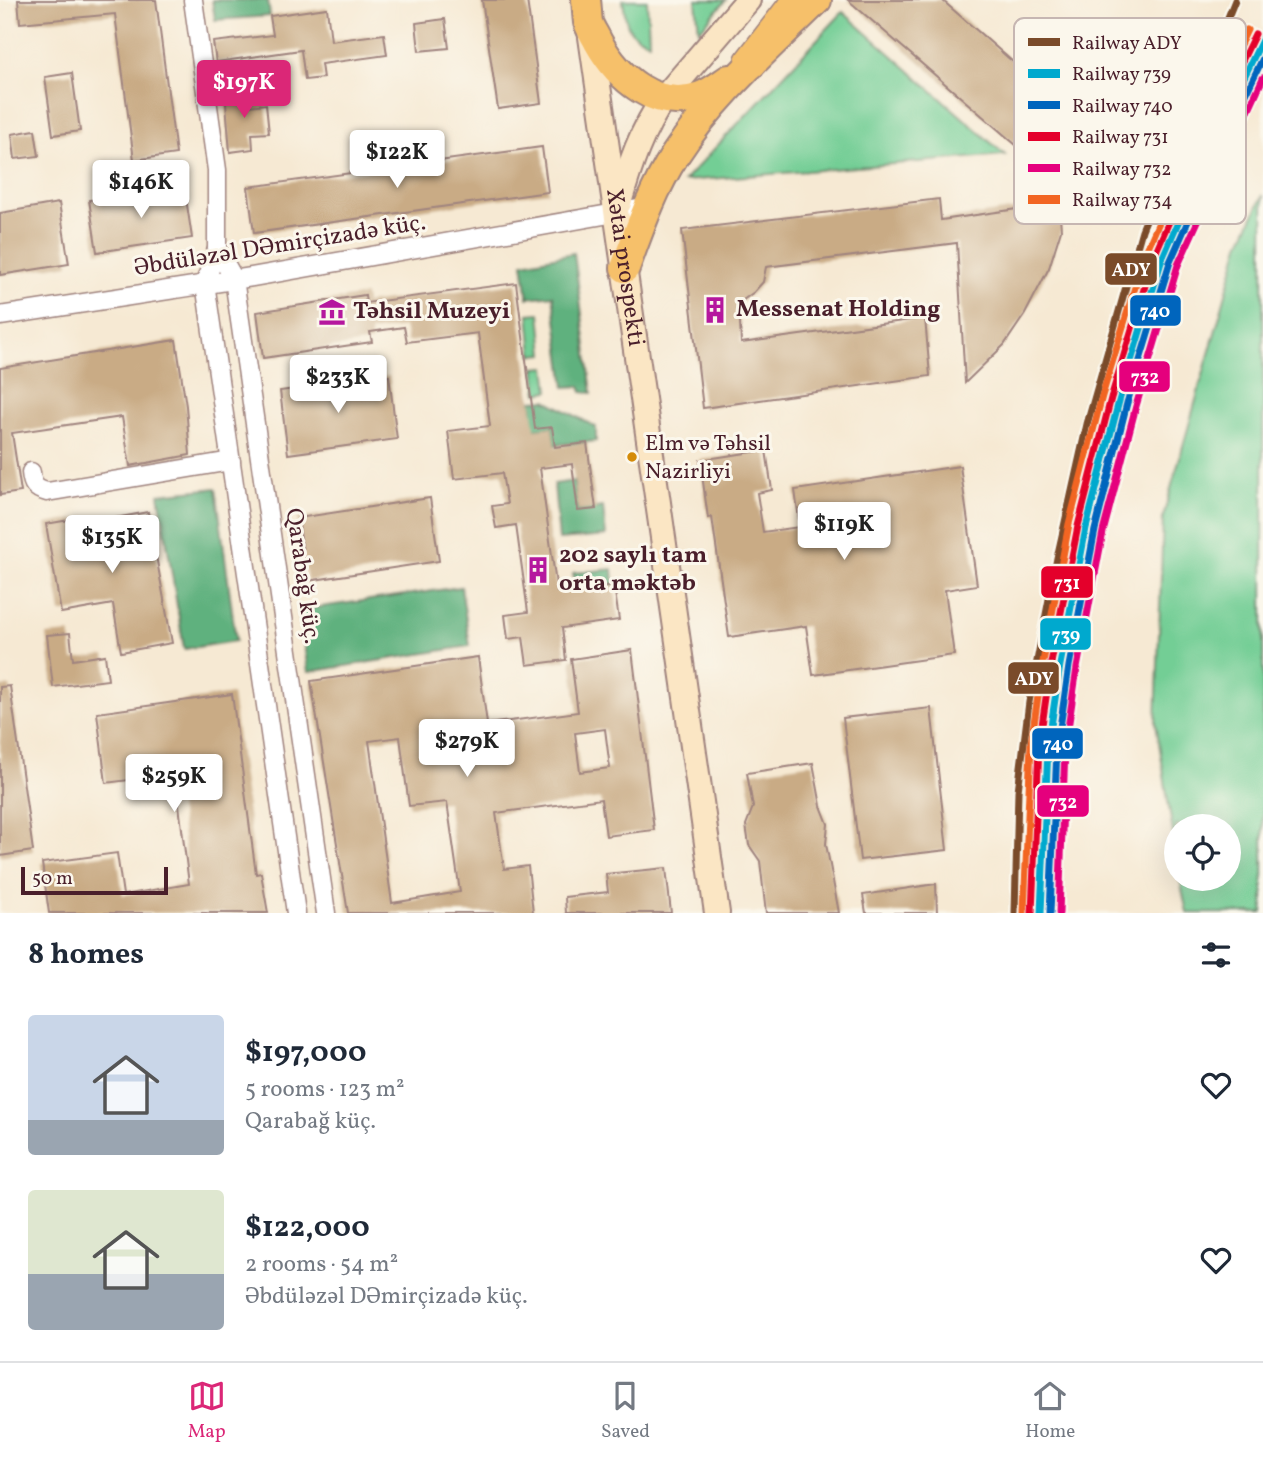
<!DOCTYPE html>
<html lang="en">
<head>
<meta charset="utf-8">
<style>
  body { margin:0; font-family:Vollkorn,serif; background:#f6f6f7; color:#1f2937; height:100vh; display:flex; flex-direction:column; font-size:26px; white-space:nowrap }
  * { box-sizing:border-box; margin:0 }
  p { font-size:23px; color:#747a83 }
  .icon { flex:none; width:38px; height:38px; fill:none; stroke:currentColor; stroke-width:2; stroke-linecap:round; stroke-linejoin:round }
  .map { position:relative; height:913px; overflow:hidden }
  .sheet { display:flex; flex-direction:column; background:#fff; flex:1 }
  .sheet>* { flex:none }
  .tools { position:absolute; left:1164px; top:814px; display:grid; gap:14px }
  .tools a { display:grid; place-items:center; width:77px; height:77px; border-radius:50%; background:#fff; box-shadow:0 7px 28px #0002; font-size:35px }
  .scale { position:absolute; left:21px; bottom:18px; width:147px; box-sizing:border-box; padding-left:7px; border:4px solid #4a1f2b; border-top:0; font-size:19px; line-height:24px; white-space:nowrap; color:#4a1f2b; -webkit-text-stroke:5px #fbf7ec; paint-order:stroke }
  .price { position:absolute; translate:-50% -60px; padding:0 16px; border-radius:7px; background:#fff; color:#222; font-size:23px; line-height:46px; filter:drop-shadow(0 2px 4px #0008) }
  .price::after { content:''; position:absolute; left:50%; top:42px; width:21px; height:16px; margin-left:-10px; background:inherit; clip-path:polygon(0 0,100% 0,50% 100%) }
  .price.on { background:#db2777; color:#fff }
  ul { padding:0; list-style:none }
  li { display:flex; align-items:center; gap:21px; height:175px; padding:0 28px }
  li span { display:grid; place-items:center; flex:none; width:196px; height:140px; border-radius:7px; color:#555 }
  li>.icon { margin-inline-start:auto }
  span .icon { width:84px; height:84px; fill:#fffc; stroke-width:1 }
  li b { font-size:30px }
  h2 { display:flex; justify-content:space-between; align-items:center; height:84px; padding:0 28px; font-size:30px }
  .tab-bar { display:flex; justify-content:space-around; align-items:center; height:98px; border-top:2px solid #e0e1e3; background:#fff; font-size:19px; color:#747a83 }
  .tab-bar a { display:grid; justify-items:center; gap:4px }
  .tab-bar .on { color:#db2777 }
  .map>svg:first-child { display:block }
  .green { fill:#73ce95; stroke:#5e7660; stroke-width:2 }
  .forest { fill:#5eb17e; stroke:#546854; stroke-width:2 }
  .building { fill:#c9ab85; fill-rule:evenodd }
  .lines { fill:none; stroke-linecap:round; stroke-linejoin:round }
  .street-casing { stroke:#a0847f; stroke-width:21 }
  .secondary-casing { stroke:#a0847f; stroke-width:28 }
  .primary-casing { stroke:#a0847f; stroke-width:32 }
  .highway-casing { stroke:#a0847f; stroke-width:35 }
  .street { stroke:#fff; stroke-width:18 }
  .secondary { stroke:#fbe6c4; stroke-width:24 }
  .primary { stroke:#f6c06b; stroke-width:28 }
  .highway { stroke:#f6c06b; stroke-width:32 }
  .rail-1-casing { stroke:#fbf7ec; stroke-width:12 }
  .rail-2-casing { stroke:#fbf7ec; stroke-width:12 }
  .rail-3-casing { stroke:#fbf7ec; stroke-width:12 }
  .rail-4-casing { stroke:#fbf7ec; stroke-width:12 }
  .rail-5-casing { stroke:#fbf7ec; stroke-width:12 }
  .rail-6-casing { stroke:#fbf7ec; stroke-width:12 }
  .rail-1 { stroke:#7a4b2a; stroke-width:7 }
  .rail-2 { stroke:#00a9ce; stroke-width:7 }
  .rail-3 { stroke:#0065bd; stroke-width:7 }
  .rail-4 { stroke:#e4002b; stroke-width:7 }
  .rail-5 { stroke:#e5007d; stroke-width:7 }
  .rail-6 { stroke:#f26522; stroke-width:7 }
  .bus-dot { fill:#d48b09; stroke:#fbf7ec; stroke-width:2.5 }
  .labels { text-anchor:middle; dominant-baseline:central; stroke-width:6; stroke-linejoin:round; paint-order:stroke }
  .bus-label { font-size:22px; fill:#4a1f2b; stroke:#fbf7ec; text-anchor:start }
  .street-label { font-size:24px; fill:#4a1f2b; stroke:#fbf7ec }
  .poi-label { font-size:24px; font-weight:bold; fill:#4a1f2b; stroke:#fbf7ec; text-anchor:start }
  .key { fill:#fbf7ec; stroke:#c6b6b2; stroke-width:2 }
  .key-label { font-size:19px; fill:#4a1f2b }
  .line-badge { stroke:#fbf7ec; stroke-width:2.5 }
  .badge-label { font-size:19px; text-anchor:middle; font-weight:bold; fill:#fff }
</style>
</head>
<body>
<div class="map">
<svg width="1263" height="913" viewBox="0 0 1263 913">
  <rect width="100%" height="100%" fill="#fbf7ec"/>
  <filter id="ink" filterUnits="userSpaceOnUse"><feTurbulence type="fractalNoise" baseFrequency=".0143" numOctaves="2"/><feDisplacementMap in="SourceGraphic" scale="14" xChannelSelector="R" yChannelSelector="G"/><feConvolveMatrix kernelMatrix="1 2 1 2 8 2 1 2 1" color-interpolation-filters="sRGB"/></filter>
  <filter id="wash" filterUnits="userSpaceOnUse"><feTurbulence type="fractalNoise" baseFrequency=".00686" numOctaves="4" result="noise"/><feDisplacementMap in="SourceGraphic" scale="28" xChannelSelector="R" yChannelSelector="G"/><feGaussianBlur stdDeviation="1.57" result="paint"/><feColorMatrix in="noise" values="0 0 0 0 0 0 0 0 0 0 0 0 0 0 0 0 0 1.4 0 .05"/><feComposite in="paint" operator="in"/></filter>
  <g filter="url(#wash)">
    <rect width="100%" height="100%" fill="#f6e9d3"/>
    <!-- green -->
    <g class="green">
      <path d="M 623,0 L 647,0 L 649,42 C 624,32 627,25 623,0 Z"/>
      <polygon points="696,0 726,0 699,31"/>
      <polygon points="843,12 1005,155 684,181"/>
      <polygon points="1263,195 1263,913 1187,913 1180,879 1228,878 1228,826 1176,826 1176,853 1156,723 1163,517 1240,244"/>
      <polygon points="540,313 544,354 533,355 529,314"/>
      <polygon points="546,367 549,391 538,393 535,368"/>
    </g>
    <!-- forest -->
    <g class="forest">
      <polygon points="212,0 268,0 270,16 215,20"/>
      <polygon points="574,253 592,393 582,392 580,386 565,387 553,295 528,298 523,263"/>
      <polygon points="546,400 596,427 596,441 554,445 552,427 525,430 532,410 531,401"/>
      <polygon points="574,481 578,511 603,507 606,536 559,540 554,484"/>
      <polygon points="216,488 236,641 184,649 159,494"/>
      <polygon points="613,569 614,585 576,590 573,573"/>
      <polygon points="461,587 470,646 308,672 299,610"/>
    </g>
    <g id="blocks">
      <!-- building -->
      <g class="building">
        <polygon points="18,0 156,0 176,154 134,160 115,14 20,23"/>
        <polygon points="482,0 527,0 541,103 498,109"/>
        <polygon points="848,0 942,0 1037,83 1049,70 1089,104 1038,164"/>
        <polygon points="327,8 331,41 384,34 387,55 321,64 323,78 305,80 301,50 216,62 213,42 273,35 270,16"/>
        <polygon points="445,19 449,48 419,51 416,23"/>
        <polygon points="72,73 80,131 53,135 45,77"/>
        <polygon points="248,89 250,106 266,104 269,133 252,134 253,149 230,152 225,91"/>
        <polygon points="35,130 39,156 15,159 12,134"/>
        <polygon points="542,147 548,192 254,233 248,187"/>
        <polygon points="184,185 192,238 97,252 89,200 118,196 119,205 153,201 152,190"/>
        <polygon points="939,199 941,220 1059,203 1061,230 1049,268 1025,314 1004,345 965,383 957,243 766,267 763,282 754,292 739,303 741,343 925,318 930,376 703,408 682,230"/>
        <polygon points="59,203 69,264 0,275 0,213"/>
        <polygon points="516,283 535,429 552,427 555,447 587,443 596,509 578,511 572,464 540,468 557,592 614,585 619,620 562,628 566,660 527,665 523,637 508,639 505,615 528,612 516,525 496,528 492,506 507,504 502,473 454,479 448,431 490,426 478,333 407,342 404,327 370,332 372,342 263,358 257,312 365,295 366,303"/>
        <polygon points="176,340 186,406 190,455 130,466 122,417 12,433 21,492 0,495 0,368"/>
        <polygon points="389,376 397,439 288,454 280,391"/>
        <polygon points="766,450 772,490 757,493 763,532 800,527 795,490 960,466 977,585 945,590 954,655 813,675 806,626 729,637 712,517 708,518 700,460"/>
        <polygon points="430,498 439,561 307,581 298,518"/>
        <polygon points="148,512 172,643 121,652 113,604 61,613 46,524 75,519 77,525"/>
        <polygon points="70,633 73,660 105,655 108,680 53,687 47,635"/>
        <path d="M 632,650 L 654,830 L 606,836 L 601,799 L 496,813 L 504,869 L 528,866 L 533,913 L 348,913 L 311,681 L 478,657 L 487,724 L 578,712 L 571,659 ZM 605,729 L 610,768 L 580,772 L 575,733 ZM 400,737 L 409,806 L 447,802 L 460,892 L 392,903 L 369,741 Z"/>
        <polygon points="10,686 33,851 0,856 0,687"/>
        <polygon points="232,694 256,874 261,873 268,913 49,913 42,863 117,853 123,895 189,884 175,774 106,783 97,713"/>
        <polygon points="931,708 947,850 860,860 843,718"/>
        <polygon points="813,763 821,806 828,824 826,844 839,913 766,913 760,861 749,845 746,825 753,807 747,773"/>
        <polygon points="666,868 671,913 566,913 565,897 608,892 606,874"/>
        <polygon points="936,884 937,913 866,913 863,895"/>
      </g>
    </g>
  </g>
  <g filter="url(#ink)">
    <use href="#blocks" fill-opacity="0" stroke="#a0847f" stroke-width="2"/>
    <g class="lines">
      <defs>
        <g id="street">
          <polyline points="193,0 217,170 217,249 205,283 296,913"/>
          <polyline points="217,249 234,279 326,913"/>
          <polyline points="0,316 252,277 649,207"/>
          <path d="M 31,472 C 32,485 35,489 47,492 L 231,461"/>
        </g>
        <g id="secondary">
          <path id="s1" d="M 590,30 L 717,913"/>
          <path d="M 619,203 C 630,165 641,131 664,98 L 748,0"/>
        </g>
        <g id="primary">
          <path d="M 586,0 C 587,7 587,15 588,22 C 590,29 595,35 598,42 C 618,78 656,112 701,96 C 711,92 720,85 729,79"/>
          <path d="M 625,268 C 639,230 653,189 675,155 C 714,95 767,49 817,0"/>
        </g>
        <polyline id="highway" points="751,62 799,0"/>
      </defs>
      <!-- street casing -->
      <use href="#street" class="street-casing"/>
      <!-- secondary casing -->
      <use href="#secondary" class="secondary-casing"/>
      <!-- primary casing -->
      <use href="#primary" class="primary-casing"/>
      <!-- highway casing -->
      <use href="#highway" class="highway-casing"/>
      <!-- street -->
      <use href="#street" class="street"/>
      <!-- secondary -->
      <use href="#secondary" class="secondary"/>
      <!-- primary -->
      <use href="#primary" class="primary"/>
      <!-- highway -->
      <use href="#highway" class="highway"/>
      <defs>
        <polyline id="rail-1" points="1015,913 1018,791 1029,702 1057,558 1087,424 1142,230 1235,0"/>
        <polyline id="rail-2" points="1041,913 1048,747 1060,665 1086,528 1119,401 1162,259 1218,131 1263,38"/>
        <polyline id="rail-3" points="1050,913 1057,748 1069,666 1095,530 1127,403 1170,262 1226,135 1263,58"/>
        <polyline id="rail-4" points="1032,913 1039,746 1051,663 1078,526 1111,398 1154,256 1210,127 1255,34"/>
        <polyline id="rail-5" points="1059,913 1065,749 1077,668 1103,532 1136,406 1178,265 1263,78"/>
        <polyline id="rail-6" points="1024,912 1031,744 1043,662 1069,524 1102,396 1145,254 1202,124 1247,30"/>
      </defs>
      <!-- rail-1 casing -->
      <use href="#rail-1" class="rail-1-casing"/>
      <!-- rail-2 casing -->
      <use href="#rail-2" class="rail-2-casing"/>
      <!-- rail-3 casing -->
      <use href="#rail-3" class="rail-3-casing"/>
      <!-- rail-4 casing -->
      <use href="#rail-4" class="rail-4-casing"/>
      <!-- rail-5 casing -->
      <use href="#rail-5" class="rail-5-casing"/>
      <!-- rail-6 casing -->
      <use href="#rail-6" class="rail-6-casing"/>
      <!-- rail-1 -->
      <use href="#rail-1" class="rail-1"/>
      <!-- rail-2 -->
      <use href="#rail-2" class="rail-2"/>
      <!-- rail-3 -->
      <use href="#rail-3" class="rail-3"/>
      <!-- rail-4 -->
      <use href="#rail-4" class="rail-4"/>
      <!-- rail-5 -->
      <use href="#rail-5" class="rail-5"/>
      <!-- rail-6 -->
      <use href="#rail-6" class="rail-6"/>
    </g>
  </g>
  <!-- icons -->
  <defs>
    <symbol id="building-bare" viewBox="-9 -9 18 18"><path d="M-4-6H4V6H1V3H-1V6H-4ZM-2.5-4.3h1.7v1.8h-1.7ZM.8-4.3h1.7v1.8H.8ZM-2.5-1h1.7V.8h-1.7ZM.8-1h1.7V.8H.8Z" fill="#b5179e" stroke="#fbf7ec" stroke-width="2.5" paint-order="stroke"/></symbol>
    <symbol id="museum-bare" viewBox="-9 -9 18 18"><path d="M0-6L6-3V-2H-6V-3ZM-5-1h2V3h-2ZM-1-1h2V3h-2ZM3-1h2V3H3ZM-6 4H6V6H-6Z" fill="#b5179e" stroke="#fbf7ec" stroke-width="2.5" paint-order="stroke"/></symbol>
  </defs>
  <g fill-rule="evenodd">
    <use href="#building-bare" x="696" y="291" width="38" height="38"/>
    <use href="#museum-bare" x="313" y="293" width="38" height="38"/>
    <use href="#building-bare" x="519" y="551" width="38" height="38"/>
  </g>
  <!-- markers -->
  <circle class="bus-dot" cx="632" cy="457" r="6"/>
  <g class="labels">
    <!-- bus labels -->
    <g class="bus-label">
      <text x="645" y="444">Elm və Təhsil<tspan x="645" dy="28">Nazirliyi</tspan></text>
    </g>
    <!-- street labels -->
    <g class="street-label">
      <text transform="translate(280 246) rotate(-9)">Əbdüləzəl DƏmirçizadə küç.</text>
      <text stroke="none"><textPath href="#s1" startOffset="240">Xətai prospekti</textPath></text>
      <text transform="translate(302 576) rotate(82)">Qarabağ küç.</text>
    </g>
    <!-- poi labels -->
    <g class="poi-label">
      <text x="736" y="310">Messenat Holding</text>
      <text x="353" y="312">Təhsil Muzeyi</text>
      <text x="559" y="556">202 saylı tam<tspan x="559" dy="28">orta məktəb</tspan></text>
    </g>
  </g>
  <!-- legend -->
  <rect x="1014" y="18" width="232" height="206" rx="10" class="key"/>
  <rect x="1028" y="38" width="32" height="8" fill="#7a4b2a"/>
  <rect x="1028" y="69" width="32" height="9" fill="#00a9ce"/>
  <rect x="1028" y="101" width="32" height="8" fill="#0065bd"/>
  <rect x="1028" y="132" width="32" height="9" fill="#e4002b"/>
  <rect x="1028" y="164" width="32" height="8" fill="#e5007d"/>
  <rect x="1028" y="195" width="32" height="9" fill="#f26522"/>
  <g class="key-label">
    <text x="1072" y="49">Railway ADY</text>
    <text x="1072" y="80">Railway 739</text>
    <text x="1072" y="112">Railway 740</text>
    <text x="1072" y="143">Railway 731</text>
    <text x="1072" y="175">Railway 732</text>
    <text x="1072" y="206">Railway 734</text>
  </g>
  <g class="line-badge">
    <rect x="1104" y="252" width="54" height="34" rx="7" fill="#7a4b2a"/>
    <rect x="1129" y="294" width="53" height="33" rx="7" fill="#0065bd"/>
    <rect x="1118" y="360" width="53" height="33" rx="7" fill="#e5007d"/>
    <rect x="1040" y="565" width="54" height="34" rx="7" fill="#e4002b"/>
    <rect x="1039" y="617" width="53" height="34" rx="7" fill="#00a9ce"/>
    <rect x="1007" y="661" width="53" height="34" rx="7" fill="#7a4b2a"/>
    <rect x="1031" y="727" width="53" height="33" rx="7" fill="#0065bd"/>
    <rect x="1036" y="784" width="54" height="34" rx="7" fill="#e5007d"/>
  </g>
  <g class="badge-label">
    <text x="1131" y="276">ADY</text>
    <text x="1155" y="317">740</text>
    <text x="1145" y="383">732</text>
    <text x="1067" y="589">731</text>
    <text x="1066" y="641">739</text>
    <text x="1034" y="685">ADY</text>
    <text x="1058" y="750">740</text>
    <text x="1063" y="808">732</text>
  </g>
</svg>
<div class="tools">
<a><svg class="icon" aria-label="locate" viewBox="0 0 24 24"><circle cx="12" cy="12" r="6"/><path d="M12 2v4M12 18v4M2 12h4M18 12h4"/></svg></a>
</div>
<div class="scale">50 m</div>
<b class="price on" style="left:244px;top:120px">$197K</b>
<b class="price" style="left:397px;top:190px">$122K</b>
<b class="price" style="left:141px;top:220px">$146K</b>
<b class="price" style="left:338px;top:415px">$233K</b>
<b class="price" style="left:844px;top:562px">$119K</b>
<b class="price" style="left:112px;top:575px">$135K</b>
<b class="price" style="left:467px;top:779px">$279K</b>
<b class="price" style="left:174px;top:814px">$259K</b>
</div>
<section class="sheet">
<h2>8 homes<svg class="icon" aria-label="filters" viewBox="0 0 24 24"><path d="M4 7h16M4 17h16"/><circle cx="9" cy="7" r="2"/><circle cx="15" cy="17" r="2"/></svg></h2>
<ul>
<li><span style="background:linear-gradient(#c9d6e8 75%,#9aa5b1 0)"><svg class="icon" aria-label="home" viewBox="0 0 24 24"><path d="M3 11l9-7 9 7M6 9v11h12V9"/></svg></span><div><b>$197,000</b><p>5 rooms · 123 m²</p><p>Qarabağ küç.</p></div><svg class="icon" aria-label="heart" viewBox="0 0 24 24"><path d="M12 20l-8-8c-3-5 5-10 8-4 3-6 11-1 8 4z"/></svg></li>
<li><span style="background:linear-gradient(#dfe7d0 60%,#9aa5b1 0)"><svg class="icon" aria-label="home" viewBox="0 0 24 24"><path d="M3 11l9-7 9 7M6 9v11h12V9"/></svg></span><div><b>$122,000</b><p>2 rooms · 54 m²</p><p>Əbdüləzəl DƏmirçizadə küç.</p></div><svg class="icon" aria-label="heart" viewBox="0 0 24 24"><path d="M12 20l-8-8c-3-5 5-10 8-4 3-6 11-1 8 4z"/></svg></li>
</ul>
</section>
<nav class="tab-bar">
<a class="on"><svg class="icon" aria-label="map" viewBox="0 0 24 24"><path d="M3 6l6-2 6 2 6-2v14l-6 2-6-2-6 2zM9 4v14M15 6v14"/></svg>Map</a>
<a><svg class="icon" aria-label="saved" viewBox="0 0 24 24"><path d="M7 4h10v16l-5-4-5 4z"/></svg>Saved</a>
<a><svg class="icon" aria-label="home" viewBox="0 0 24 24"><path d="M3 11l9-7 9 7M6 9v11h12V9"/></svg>Home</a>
</nav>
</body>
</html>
